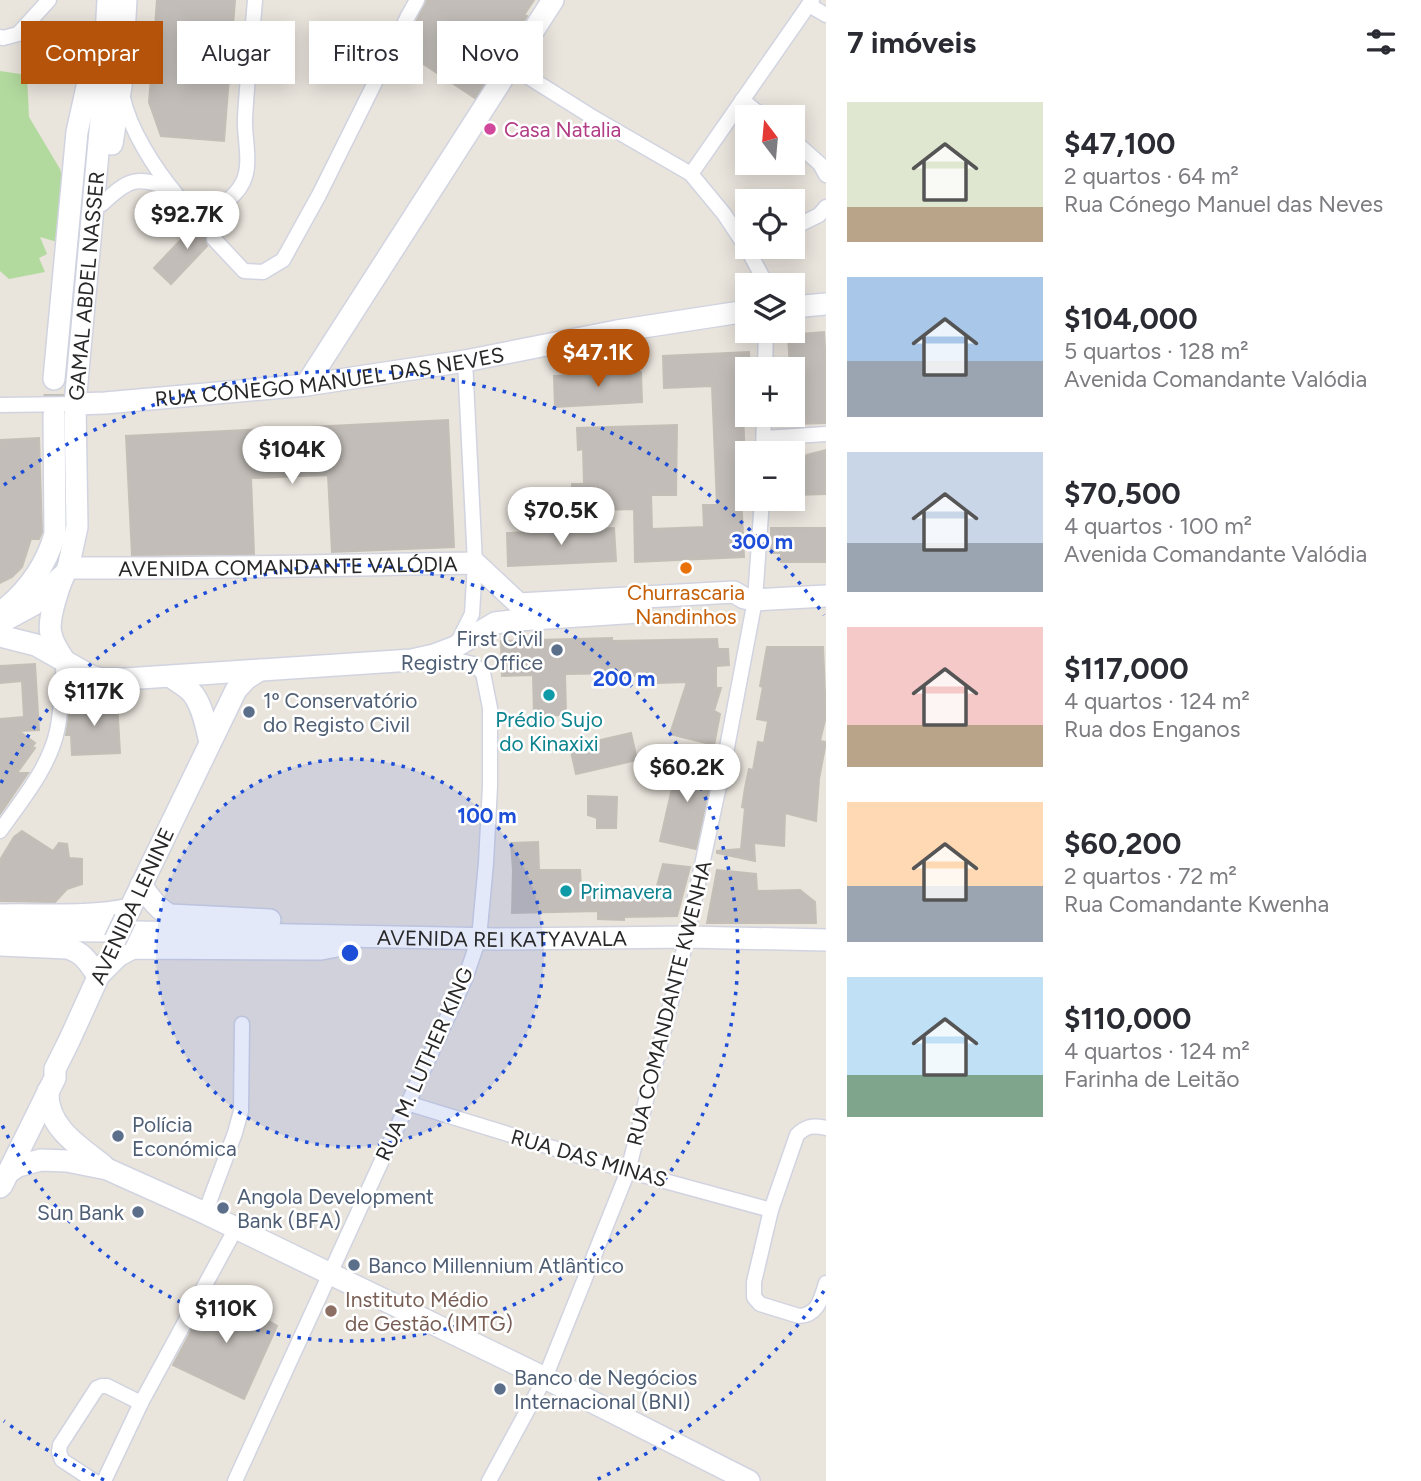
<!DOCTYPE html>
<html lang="pt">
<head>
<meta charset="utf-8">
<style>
  body { margin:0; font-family:Figtree,sans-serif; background:#f7f7f7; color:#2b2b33; height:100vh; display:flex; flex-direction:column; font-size:26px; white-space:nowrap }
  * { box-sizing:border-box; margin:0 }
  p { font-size:23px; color:#7c7c81 }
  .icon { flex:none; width:38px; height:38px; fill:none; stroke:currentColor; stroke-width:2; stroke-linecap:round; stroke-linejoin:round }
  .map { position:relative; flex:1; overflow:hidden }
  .sheet { display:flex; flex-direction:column; background:#fff; width:595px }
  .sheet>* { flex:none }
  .top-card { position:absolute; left:21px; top:21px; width:665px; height:63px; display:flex; gap:14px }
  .needle { width:46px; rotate:344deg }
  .fabs { position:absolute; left:735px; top:105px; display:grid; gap:14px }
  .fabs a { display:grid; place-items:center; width:70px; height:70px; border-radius:0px; background:#fff; box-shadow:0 4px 18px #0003; font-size:35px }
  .price { position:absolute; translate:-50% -60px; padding:0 16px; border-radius:24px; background:#fff; color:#222; font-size:23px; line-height:46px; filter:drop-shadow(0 2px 4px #0008) }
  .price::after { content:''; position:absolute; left:50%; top:42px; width:21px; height:16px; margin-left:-10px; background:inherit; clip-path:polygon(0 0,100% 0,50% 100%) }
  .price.current { background:#b45309; color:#fff }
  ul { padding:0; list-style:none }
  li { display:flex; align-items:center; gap:21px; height:175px; padding:0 21px }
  li span { display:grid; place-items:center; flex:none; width:196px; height:140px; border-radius:0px; color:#555 }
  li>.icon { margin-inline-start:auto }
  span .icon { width:84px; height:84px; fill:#fffc; stroke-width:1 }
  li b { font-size:30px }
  h2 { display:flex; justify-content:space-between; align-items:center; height:84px; padding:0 21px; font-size:30px }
  .tag { padding:0 24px; border-radius:0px; background:#fff; box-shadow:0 4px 18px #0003; font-size:24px; line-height:63px }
  .tag.current { background:#b45309; color:#fff }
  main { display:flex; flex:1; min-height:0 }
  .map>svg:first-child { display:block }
  .green { fill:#b2da9e }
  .building { fill:#c2bdb8; stroke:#c4bfb6; stroke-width:2 }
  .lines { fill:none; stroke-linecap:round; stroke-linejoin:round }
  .street-tunnel { stroke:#c2beb8; stroke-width:14; stroke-dasharray:14 7; stroke-linecap:butt }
  .secondary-tunnel { stroke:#c2beb8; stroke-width:21; stroke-dasharray:21 10; stroke-linecap:butt }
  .street-casing { stroke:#d1d4e0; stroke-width:17 }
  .secondary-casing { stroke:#d1d4e0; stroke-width:24 }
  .street { stroke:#fff; stroke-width:14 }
  .secondary { stroke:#fff; stroke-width:21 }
  .secondary-bridge-casing { stroke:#d1d4e0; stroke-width:24; stroke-linecap:butt }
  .secondary-bridge { stroke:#fff; stroke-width:21 }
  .ring { fill:none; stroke:#1d4ed8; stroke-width:3.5; stroke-dasharray:3.5 7 }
  .hotel-dot { fill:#d1479c; stroke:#fff; stroke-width:2.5 }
  .food-dot { fill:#e8710a; stroke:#fff; stroke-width:2.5 }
  .service-dot { fill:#5c6f8a; stroke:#fff; stroke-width:2.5 }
  .culture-dot { fill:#0f9aa8; stroke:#fff; stroke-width:2.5 }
  .education-dot { fill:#8d6e63; stroke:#fff; stroke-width:2.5 }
  .labels { text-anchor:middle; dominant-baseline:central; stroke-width:5; stroke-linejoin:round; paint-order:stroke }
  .hotel-label { font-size:21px; fill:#b23c85; stroke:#fff; text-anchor:start }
  .street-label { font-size:21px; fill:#282828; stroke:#fff }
  .food-label { font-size:21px; fill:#c56008; stroke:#fff }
  .service-label { font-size:21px; fill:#4e5e75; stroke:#fff; text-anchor:start }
  .culture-label { font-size:21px; fill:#0d838f; stroke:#fff }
  .education-label { font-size:21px; fill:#785e54; stroke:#fff; text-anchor:start }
  .centre { fill:#1d4ed8; stroke:#fff; stroke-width:3.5 }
  .ring-label { font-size:21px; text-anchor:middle; font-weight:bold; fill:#1d4ed8; stroke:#fff; stroke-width:5; stroke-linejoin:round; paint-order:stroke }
</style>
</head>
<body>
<main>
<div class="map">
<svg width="826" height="1481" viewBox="0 0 826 1481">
  <rect width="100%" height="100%" fill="#e9e4dc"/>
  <!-- green -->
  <polygon class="green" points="0,71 27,75 29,117 60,169 70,204 61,243 40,237 47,254 39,258 45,272 9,279 0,271"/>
  <!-- building -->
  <g class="building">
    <polygon points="157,0 235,0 224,141 161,136 149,102"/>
    <polygon points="427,0 534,0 524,15 527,16 475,98 402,50"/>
    <polygon points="215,217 225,227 221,232 212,230 207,233 205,241 207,246 171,284 154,268 192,228 199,229 203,226 205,221"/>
    <polygon points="824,332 826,364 826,423 796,424 794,369 790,369 788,335"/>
    <polygon points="749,352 750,369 747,369 747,384 742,384 746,491 741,491 744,557 635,562 634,509 572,511 572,484 584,484 583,449 578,450 577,428 677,425 676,495 651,495 652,529 704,527 703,505 717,505 712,386 664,388 663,356"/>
    <polygon points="641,372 642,402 555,407 554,376"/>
    <polygon points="448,420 454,547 332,552 328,475 251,478 254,554 132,555 126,436"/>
    <polygon points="39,438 42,532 39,539 31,539 22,567 12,577 0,583 0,440"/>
    <polygon points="826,450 826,494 797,495 800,459 807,455"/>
    <polygon points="614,528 616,561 508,566 507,533"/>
    <polygon points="771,528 826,528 826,562 781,562 781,553 771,553"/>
    <polygon points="612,638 612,641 717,639 718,649 728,649 729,665 716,666 716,688 721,688 714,711 720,714 714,745 670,734 687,682 658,683 658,675 629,676 629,673 565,674 566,715 534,716 533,675 502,676 501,641"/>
    <polygon points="767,647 823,647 826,716 820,741 826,742 819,779 816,821 785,813 784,846 754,843 755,861 717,853 717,851 741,849 745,808 742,807 745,788 749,769 753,770 758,742 764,743 768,721 757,719 763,687 760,686"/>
    <polygon points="35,664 39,730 19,731 35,743 32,747 35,748 17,773 28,773 0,814 0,719 24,717 22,681 0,683 0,666"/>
    <polygon points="117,701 120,753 72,755 71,735 66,735 71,703"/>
    <polygon points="631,733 637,760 576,774 570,747"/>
    <polygon points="679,758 714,766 696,849 660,841"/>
    <polygon points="588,796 617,797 616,828 597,828 597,818 588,815"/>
    <polygon points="22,831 53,851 59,843 67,844 69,858 82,859 82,884 67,889 55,902 0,901 0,860 14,837"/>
    <polygon points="538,842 539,870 580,870 581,886 625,888 625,894 655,893 663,864 690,867 677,916 624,917 624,920 598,919 598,911 512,913 513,870 511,843"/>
    <polygon points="717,870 756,874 757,891 800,890 815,902 816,923 707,923"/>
    <polygon points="214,1289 277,1326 244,1399 173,1365"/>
  </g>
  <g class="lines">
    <!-- street-tunnel -->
    <polyline class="street-tunnel" points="198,222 214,239"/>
    <!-- secondary-tunnel -->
    <polyline class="secondary-tunnel" points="54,415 54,379"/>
    <defs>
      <g id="street">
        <polyline points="809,5 826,15"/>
        <polyline points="0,37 3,38 18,34 49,0"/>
        <polyline points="511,66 589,115 691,174 724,214 748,250 763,278 763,285"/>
        <path d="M 123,98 C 130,130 155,169 176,194 C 183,203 188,212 196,220"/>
        <polyline points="742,100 764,117"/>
        <polyline points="793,140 820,164 826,175"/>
        <polyline points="691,174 812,0"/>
        <path d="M 102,204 C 128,179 137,175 171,189"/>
        <path d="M 190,215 C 212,209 232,204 243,182 C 252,163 244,138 245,118 C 247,79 252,39 255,0"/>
        <polyline points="793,228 819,215 826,207"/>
        <polyline points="214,239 244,271 263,272 283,260 319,195 407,18 417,0"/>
        <polyline points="765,369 766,331"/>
        <polyline points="0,405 75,404"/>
        <polyline points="764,438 826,434"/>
        <polyline points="763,453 764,415"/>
        <polyline points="456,646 472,614 475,563 465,361"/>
        <path d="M 0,831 C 21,801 49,768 57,731 C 62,708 62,683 64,660"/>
        <polyline points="407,1103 628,1171 771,1210"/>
        <path d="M 826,1128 C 813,1125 806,1126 797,1135 L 771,1210 L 754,1282 L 754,1297 L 760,1304 L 799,1316 C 818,1315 821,1299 826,1283"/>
        <polyline points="205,1213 235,1133 241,1111 242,1024"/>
        <polyline points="94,1481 62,1460 59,1452 60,1445 97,1388 102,1386 107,1386 141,1403"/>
        <polyline points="104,1481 141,1403 236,1228"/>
        <polyline points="235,1481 465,979 479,938 486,863 490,786 490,708 483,673 473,664 435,655"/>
        <polyline points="489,1481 545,1378 628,1171 680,967 725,758 755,600 762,499"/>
      </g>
      <g id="secondary">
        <polyline points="112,144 121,86 126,0"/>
        <polyline points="793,307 826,304"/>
        <polyline points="54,379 77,132 96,46"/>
        <polyline points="306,385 553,0"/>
        <path id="s1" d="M 75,404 L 105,403 L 306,385 L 465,361 L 617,331 L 747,311"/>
        <path id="s2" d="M 68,568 C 204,569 339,565 475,563 L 519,604 L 734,592 L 744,598 L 755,600 L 826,596"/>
        <path d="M 0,613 C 26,593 46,566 55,534 L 54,415"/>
        <polyline points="7,619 33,605 61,577"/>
        <polyline points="0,636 36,645 91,676 102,679 125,679 412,660 434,655 455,647 495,623 518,620 639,612"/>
        <path id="s3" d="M 64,660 C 59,652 53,644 51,634 C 47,620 60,580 68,568 L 77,527 L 75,404 L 102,109 L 108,0"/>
        <path d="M 171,677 C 178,682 188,687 193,694 C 203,707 206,727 210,742"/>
        <path d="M 141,885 C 150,897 157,909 170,915 L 270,920"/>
        <path d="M 0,915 C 43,914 88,918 130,909"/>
        <polyline points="125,919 236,690 246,679 260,670"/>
        <polyline points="0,930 103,931"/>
        <path id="s4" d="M 136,932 L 498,939 L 687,937 L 826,940"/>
        <path d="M 0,945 L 67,948 C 83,952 89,963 98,976"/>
        <polyline points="98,976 118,956 133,948 321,949 337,946"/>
        <path d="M 48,1091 C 46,1126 78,1146 103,1165"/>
        <polyline points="9,1172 18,1166 41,1160 67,1161 107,1169 205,1213 545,1378 749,1481"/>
        <polyline points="0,1187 2,1185 55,1078 55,1069 69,1041 104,964"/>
      </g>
    </defs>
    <!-- street casing -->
    <use href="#street" class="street-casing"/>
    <!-- secondary casing -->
    <use href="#secondary" class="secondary-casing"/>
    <!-- street -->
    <use href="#street" class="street"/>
    <!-- secondary -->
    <use href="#secondary" class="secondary"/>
    <defs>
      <polyline id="secondary-bridge" points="115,940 125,919"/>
    </defs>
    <!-- secondary-bridge casing -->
    <use href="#secondary-bridge" class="secondary-bridge-casing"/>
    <!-- secondary-bridge -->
    <use href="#secondary-bridge" class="secondary-bridge"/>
  </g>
  <!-- distance rings -->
  <circle cx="350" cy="953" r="194" fill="#1d4ed8" fill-opacity=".12"/>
  <g class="ring">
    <circle cx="350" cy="953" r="194"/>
    <path d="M1 783A388 388 0 1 1 1 1123"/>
    <path d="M824 1291A582 582 0 0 1 596 1480M104 1480A582 582 0 0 1 4 1421M4 485A582 582 0 0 1 824 615"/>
  </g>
  <!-- markers -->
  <circle class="hotel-dot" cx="490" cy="129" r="7"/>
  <circle class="food-dot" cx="686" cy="568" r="7"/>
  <g class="service-dot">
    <circle cx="557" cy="650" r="7"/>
    <circle cx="249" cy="712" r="7"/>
    <circle cx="118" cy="1136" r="7"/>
    <circle cx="223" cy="1208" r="7"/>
    <circle cx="138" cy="1212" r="7"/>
    <circle cx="354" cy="1265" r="7"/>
    <circle cx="500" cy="1389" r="7"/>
  </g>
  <g class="culture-dot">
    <circle cx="549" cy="695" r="7"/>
    <circle cx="566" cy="891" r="7"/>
  </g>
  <circle class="education-dot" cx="331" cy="1311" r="7"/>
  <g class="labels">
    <!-- hotel labels -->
    <g class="hotel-label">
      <text x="504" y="129">Casa Natalia</text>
    </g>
    <!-- street labels -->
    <g class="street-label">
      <text stroke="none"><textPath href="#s3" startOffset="382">GAMAL ABDEL NASSER</textPath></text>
      <text stroke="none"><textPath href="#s1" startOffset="256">RUA CÓNEGO MANUEL DAS NEVES</textPath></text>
      <text stroke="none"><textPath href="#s2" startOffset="220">AVENIDA COMANDANTE VALÓDIA</textPath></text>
      <text transform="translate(132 906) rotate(-65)">AVENIDA LENINE</text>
      <text stroke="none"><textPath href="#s4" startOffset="366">AVENIDA REI KATYAVALA</textPath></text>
      <text transform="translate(669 1003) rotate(-76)">RUA COMANDANTE KWENHA</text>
      <text transform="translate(424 1064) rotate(-66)">RUA M. LUTHER KING</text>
      <text transform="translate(589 1158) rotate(16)">RUA DAS MINAS</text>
    </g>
    <!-- food labels -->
    <g class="food-label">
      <text x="686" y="592">Churrascaria<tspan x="686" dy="24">Nandinhos</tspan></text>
    </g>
    <!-- service labels -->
    <g class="service-label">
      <text x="543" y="638" text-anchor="end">First Civil<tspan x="543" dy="24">Registry Office</tspan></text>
      <text x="263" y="700">1º Conservatório<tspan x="263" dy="24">do Registo Civil</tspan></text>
      <text x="132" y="1124">Polícia<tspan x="132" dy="24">Económica</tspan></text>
      <text x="237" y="1196">Angola Development<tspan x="237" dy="24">Bank (BFA)</tspan></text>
      <text x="124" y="1212" text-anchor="end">Sun Bank</text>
      <text x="368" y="1265">Banco Millennium Atlântico</text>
      <text x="514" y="1377">Banco de Negócios<tspan x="514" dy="24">Internacional (BNI)</tspan></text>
    </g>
    <!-- culture labels -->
    <g class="culture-label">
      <text x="549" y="719">Prédio Sujo<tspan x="549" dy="24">do Kinaxixi</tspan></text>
      <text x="580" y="891" text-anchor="start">Primavera</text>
    </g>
    <!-- education labels -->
    <g class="education-label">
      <text x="345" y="1299">Instituto Médio<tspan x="345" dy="24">de Gestão (IMTG)</tspan></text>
    </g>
  </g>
  <circle cx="350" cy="953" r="10" class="centre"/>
  <g class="ring-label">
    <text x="762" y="549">300 m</text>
    <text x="624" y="686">200 m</text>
    <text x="487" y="823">100 m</text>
  </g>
</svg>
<div class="fabs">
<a><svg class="needle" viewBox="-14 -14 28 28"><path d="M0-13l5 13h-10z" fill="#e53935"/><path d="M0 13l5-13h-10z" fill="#7c7c81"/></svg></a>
<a><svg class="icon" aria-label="locate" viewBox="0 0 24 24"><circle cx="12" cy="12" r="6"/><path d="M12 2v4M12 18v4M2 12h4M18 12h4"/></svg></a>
<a><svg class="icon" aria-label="layers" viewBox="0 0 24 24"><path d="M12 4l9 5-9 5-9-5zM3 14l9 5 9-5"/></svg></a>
<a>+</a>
<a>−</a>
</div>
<b class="price" style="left:187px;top:251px">$92.7K</b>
<b class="price current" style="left:598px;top:389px">$47.1K</b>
<b class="price" style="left:292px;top:486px">$104K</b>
<b class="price" style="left:561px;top:547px">$70.5K</b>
<b class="price" style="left:94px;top:728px">$117K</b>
<b class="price" style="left:687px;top:804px">$60.2K</b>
<b class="price" style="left:226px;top:1345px">$110K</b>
<div class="top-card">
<a class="tag current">Comprar</a>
<a class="tag">Alugar</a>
<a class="tag">Filtros</a>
<a class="tag">Novo</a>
</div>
</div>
<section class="sheet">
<h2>7 imóveis<svg class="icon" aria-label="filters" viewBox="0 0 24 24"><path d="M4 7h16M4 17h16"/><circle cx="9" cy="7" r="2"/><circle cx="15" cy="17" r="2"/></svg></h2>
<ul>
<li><span style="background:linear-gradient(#dfe7d0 75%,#b9a48a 0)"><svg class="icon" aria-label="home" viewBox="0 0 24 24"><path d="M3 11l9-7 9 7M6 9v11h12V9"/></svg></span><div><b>$47,100</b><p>2 quartos · 64 m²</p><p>Rua Cónego Manuel das Neves</p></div></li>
<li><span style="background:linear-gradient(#a9c7e8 60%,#9aa5b1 0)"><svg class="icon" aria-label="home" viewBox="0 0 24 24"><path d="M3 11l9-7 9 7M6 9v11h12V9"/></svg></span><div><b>$104,000</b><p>5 quartos · 128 m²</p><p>Avenida Comandante Valódia</p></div></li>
<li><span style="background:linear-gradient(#c9d6e8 65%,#9aa5b1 0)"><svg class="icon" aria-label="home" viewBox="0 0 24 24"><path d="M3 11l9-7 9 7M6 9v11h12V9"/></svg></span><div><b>$70,500</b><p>4 quartos · 100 m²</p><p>Avenida Comandante Valódia</p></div></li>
<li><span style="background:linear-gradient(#f6c9c9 70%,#b9a48a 0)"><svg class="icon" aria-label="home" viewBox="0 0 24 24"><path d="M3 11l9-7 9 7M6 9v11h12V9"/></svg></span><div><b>$117,000</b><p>4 quartos · 124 m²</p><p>Rua dos Enganos</p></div></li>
<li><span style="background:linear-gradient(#ffd9b3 60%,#9aa5b1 0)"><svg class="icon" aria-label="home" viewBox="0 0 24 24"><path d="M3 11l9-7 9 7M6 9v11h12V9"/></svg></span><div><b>$60,200</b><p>2 quartos · 72 m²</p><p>Rua Comandante Kwenha</p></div></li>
<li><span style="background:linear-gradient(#bfe0f5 70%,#7fa58c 0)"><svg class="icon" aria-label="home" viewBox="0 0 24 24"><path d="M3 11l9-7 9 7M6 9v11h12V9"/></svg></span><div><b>$110,000</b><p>4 quartos · 124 m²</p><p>Farinha de Leitão</p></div></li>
</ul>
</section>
</main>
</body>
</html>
